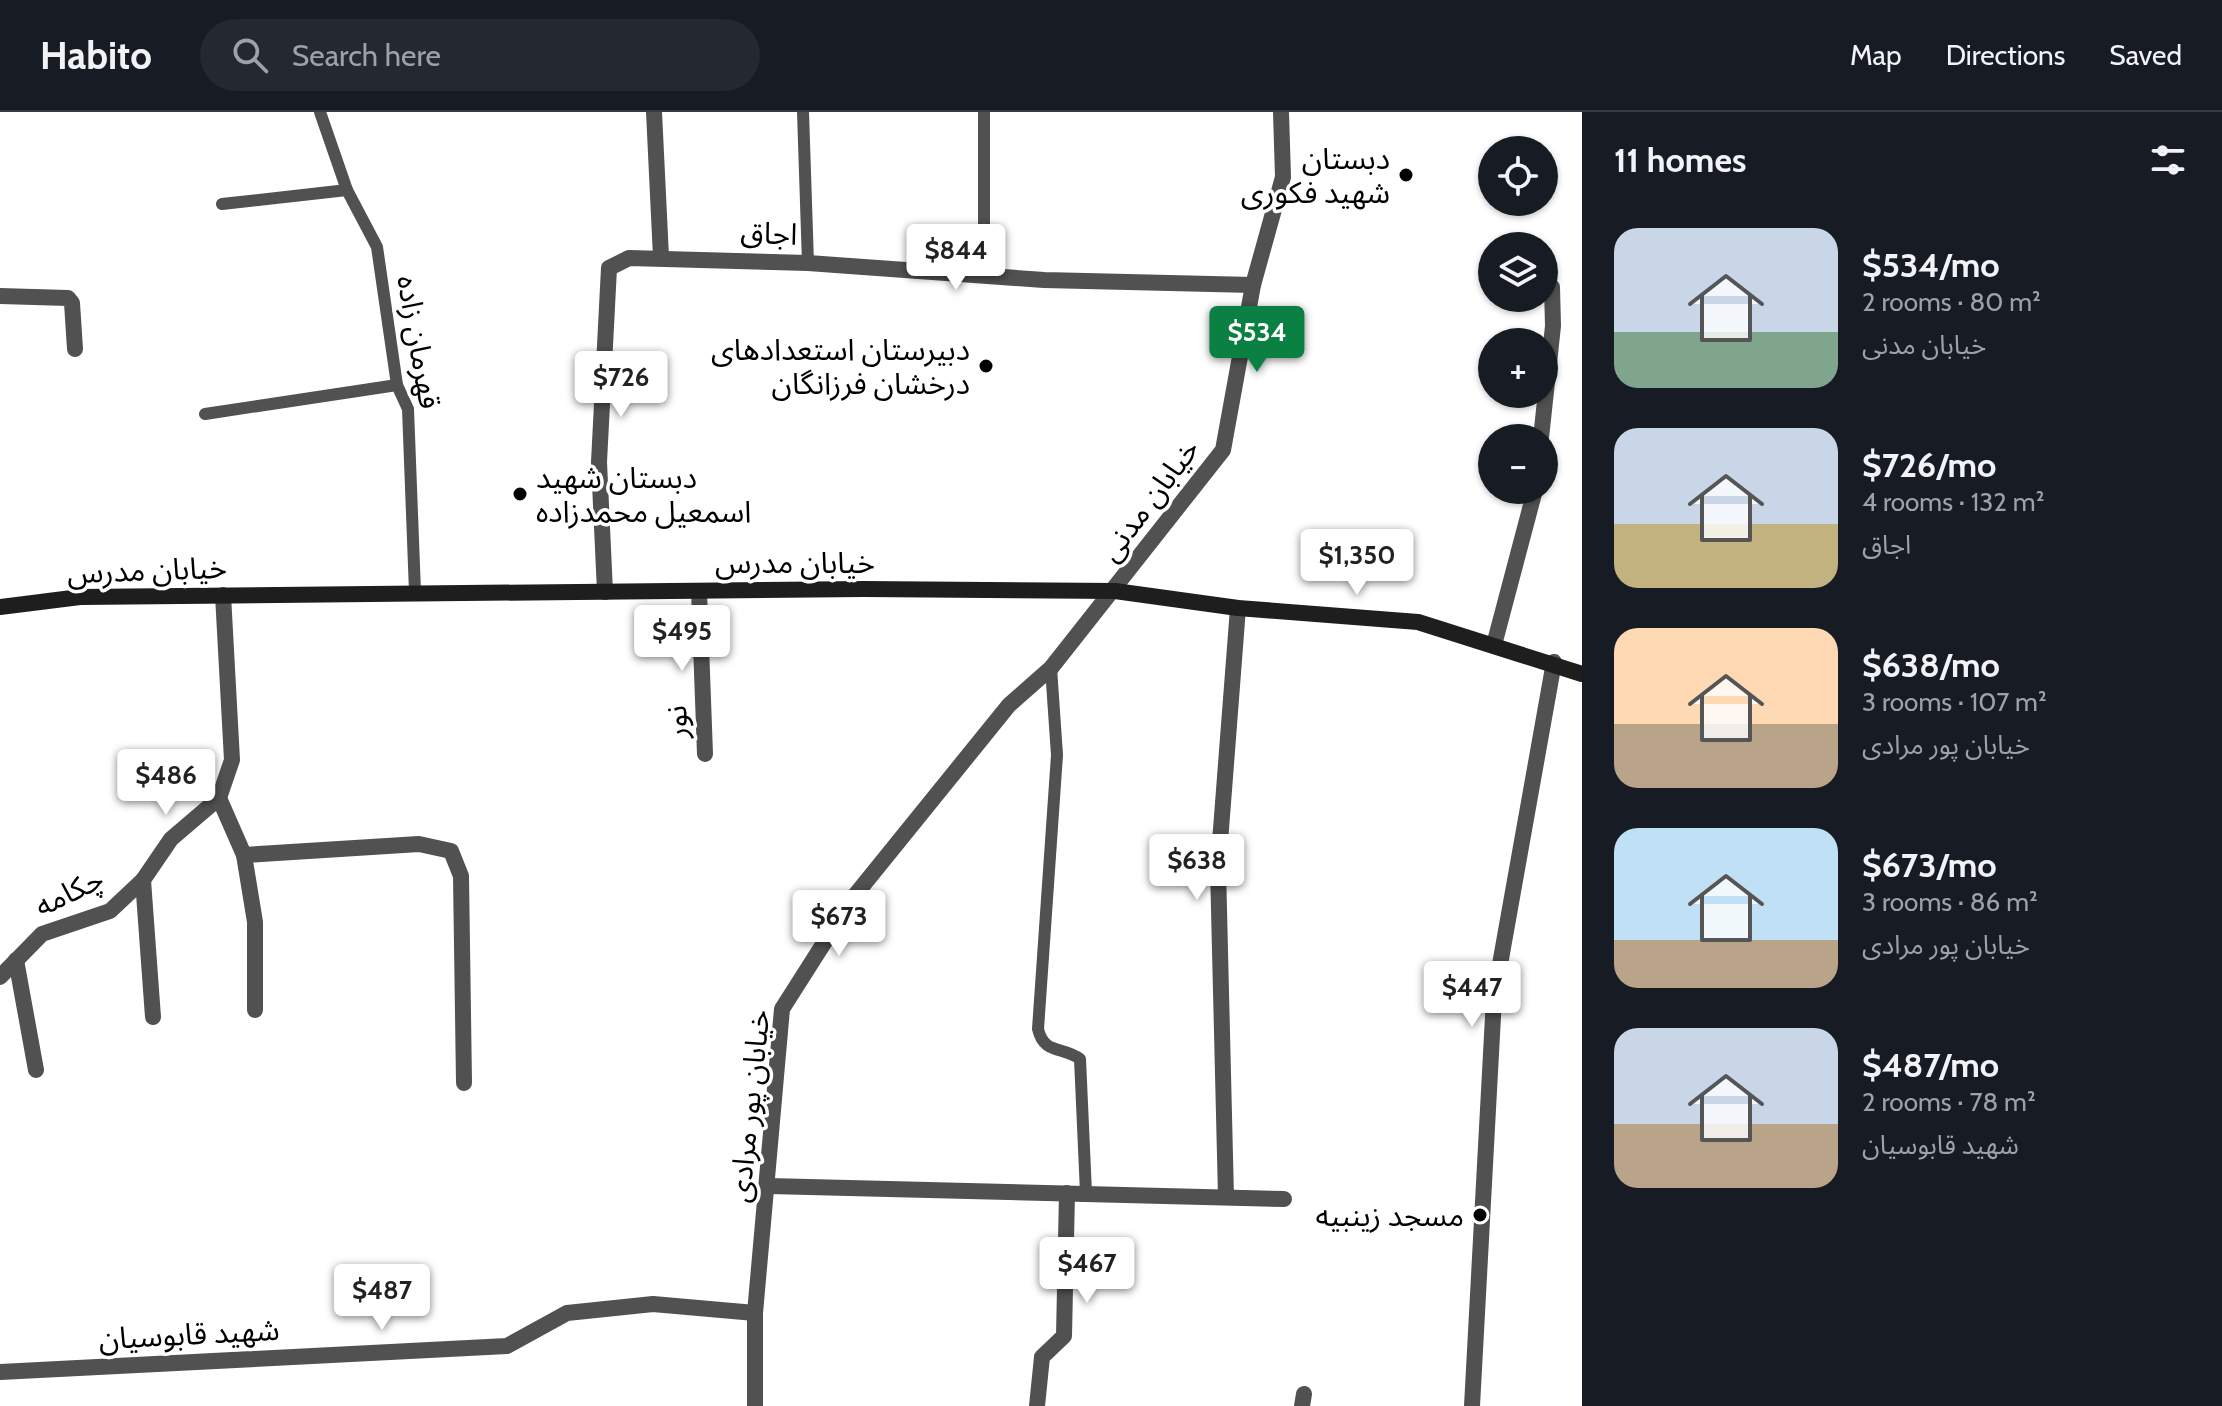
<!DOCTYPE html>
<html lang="en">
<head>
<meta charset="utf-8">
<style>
  body { margin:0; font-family:Cabin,"Noto Sans Arabic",sans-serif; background:#242831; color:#f1f3f6; height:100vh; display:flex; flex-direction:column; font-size:30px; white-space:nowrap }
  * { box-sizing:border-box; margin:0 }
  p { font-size:26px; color:#9ea1a6 }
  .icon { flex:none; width:44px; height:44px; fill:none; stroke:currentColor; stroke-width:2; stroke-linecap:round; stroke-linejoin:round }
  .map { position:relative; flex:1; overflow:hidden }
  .side { display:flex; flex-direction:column; background:#171b24; width:640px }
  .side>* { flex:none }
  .controls { position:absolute; left:1478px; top:24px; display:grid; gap:16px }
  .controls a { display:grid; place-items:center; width:80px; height:80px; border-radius:50%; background:#171b24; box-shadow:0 2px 6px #0004; font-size:40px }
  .price { position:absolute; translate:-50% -68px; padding:0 18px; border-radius:8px; background:#fff; color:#222; font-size:26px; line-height:52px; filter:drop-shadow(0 2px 4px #0008) }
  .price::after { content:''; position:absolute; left:50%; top:48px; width:24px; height:18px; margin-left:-12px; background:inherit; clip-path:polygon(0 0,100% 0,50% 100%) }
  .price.selected { background:#0b8043; color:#fff }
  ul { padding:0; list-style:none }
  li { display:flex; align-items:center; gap:24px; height:200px; padding:0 32px }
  li span { display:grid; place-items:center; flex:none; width:224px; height:160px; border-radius:24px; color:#555 }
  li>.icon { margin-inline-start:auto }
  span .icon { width:96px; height:96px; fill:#fffc; stroke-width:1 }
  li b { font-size:34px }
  h2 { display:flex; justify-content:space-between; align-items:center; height:96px; padding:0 32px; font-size:34px }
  header { display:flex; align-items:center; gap:48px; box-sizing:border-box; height:112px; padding:0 40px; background:#171b24; border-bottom:2px solid #363941 }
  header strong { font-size:38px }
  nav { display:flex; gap:44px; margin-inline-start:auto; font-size:28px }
  .search { width:560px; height:72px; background:#242831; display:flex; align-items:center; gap:20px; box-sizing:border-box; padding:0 28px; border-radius:44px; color:#9ea1a6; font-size:30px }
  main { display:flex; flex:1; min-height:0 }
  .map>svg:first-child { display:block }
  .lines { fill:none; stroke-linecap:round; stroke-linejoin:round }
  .lane { stroke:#515151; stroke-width:12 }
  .street { stroke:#515151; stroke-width:16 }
  .secondary { stroke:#1e1e1e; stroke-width:16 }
  .poi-dot { fill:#000; stroke:#fff; stroke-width:3 }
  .labels { text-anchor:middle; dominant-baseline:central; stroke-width:7; stroke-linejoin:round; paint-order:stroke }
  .poi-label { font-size:30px; fill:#000; stroke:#fff; text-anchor:end }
  .street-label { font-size:30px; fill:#000; stroke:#fff }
</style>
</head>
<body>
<header>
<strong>Habito</strong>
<div class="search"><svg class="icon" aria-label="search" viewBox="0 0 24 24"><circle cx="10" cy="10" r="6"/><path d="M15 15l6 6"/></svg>Search here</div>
<nav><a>Map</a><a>Directions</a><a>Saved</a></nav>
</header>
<main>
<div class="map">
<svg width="1582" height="1294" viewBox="0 0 1582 1294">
  <rect width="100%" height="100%" fill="#fff"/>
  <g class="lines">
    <!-- lane -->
    <g class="lane">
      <polyline points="320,0 347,78 377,135 397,273 408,297 415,480"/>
      <polyline points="803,0 808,151"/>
      <polyline points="222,92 347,78"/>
      <polyline points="984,161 984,0"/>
      <polyline points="205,302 397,273"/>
      <path d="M 1051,556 L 1057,643 L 1038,917 C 1044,943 1063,934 1080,947 L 1086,1081"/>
    </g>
    <!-- street -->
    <g class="street">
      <polyline points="654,0 661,145"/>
      <polyline points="0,184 68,186 72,191 75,237"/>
      <polyline points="1541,326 1553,214 1552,175"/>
      <polyline points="699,479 705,642"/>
      <polyline points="605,480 599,350 609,156 629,146 808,151 1044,168 1253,173"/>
      <polyline points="1494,533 1535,378"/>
      <polyline points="219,686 244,743 255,810 255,898"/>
      <polyline points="244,743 419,732 451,739 461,764 464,971"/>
      <polyline points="143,768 153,905"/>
      <polyline points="16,848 36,958"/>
      <polyline points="0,865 42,822 110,799 143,768 171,727 219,686 232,648 223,483"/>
      <polyline points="769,1074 1284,1087"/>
      <polyline points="1226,1085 1218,756 1238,496"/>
      <polyline points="0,1260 507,1234 567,1201 653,1192 755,1201"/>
      <polyline points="755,1294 755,1201 782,897 852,787 1009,593 1051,556 1223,338 1253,173 1283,65 1281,0"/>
      <polyline points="1037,1294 1042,1245 1064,1224 1067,1081"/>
      <polyline points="1302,1294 1304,1282"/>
      <polyline points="1472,1294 1494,886 1554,550"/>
    </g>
    <!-- secondary -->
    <polyline class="secondary" points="0,495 80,485 864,477 1115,479 1238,496 1418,510 1582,562"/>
  </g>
  <!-- markers -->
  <g class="poi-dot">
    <circle cx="1406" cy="63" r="8"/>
    <circle cx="986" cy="254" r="8"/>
    <circle cx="520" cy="382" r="8"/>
    <circle cx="1480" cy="1103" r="8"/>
  </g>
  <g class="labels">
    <!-- poi labels -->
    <g class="poi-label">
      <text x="1390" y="46">دبستان<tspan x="1390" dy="34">شهید فکوری</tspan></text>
      <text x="970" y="237">دبیرستان استعدادهای<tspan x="970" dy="34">درخشان فرزانگان</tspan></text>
      <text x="536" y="365" text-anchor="start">دبستان شهید<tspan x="536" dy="34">اسمعیل محمدزاده</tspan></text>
      <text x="1464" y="1103">مسجد زینبیه</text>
    </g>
    <!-- street labels -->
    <g class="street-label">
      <text transform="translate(769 121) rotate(3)">اجاق</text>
      <text transform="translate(419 230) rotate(80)">قهرمان زاده</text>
      <text transform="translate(1149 388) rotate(-53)">خیابان مدنی</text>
      <text x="795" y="450">خیابان مدرس</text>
      <text transform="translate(147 458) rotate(-2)">خیابان مدرس</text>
      <text transform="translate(676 610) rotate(-92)">نور</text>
      <text transform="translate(69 780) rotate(-26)">چکامه</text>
      <text transform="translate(749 994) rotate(-84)">خیابان پور مرادی</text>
      <text transform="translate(189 1222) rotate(-3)">شهید قابوسیان</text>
    </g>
  </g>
</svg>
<div class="controls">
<a><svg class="icon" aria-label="locate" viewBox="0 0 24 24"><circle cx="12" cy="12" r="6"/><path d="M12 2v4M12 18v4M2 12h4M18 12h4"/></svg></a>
<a><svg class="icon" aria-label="layers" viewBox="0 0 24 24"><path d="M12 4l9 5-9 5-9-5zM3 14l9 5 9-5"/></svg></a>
<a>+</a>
<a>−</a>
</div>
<b class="price" style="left:956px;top:180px">$844</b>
<b class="price selected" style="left:1257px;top:262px">$534</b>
<b class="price" style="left:621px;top:307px">$726</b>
<b class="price" style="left:1357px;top:485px">$1,350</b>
<b class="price" style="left:682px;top:561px">$495</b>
<b class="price" style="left:166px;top:705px">$486</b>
<b class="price" style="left:1197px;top:790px">$638</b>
<b class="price" style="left:839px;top:846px">$673</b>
<b class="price" style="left:1472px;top:917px">$447</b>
<b class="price" style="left:1087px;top:1193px">$467</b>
<b class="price" style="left:382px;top:1220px">$487</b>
</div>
<section class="side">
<h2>11 homes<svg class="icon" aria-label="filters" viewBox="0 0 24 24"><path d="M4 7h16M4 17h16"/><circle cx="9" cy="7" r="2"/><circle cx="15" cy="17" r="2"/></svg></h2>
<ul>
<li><span style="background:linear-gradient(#c9d6e8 65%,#7fa58c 0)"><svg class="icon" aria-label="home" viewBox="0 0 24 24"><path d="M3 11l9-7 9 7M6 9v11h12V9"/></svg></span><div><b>$534/mo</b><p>2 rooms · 80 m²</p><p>خیابان مدنی</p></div></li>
<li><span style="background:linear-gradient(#c9d6e8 60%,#c2b280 0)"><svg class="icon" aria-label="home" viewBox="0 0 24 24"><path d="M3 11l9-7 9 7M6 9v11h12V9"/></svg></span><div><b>$726/mo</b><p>4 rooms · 132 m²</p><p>اجاق</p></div></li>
<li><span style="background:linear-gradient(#ffd9b3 60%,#b9a48a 0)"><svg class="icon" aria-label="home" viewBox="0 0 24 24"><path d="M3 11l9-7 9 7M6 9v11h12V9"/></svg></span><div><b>$638/mo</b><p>3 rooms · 107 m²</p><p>خیابان پور مرادی</p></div></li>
<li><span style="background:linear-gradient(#bfe0f5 70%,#b9a48a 0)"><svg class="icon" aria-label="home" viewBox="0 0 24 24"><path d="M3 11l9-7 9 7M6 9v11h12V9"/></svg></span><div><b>$673/mo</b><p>3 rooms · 86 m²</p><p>خیابان پور مرادی</p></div></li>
<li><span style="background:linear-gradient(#c9d6e8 60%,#b9a48a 0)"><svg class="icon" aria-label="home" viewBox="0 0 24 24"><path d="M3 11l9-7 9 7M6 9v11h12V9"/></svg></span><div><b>$487/mo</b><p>2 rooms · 78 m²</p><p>شهید قابوسیان</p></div></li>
</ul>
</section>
</main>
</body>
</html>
